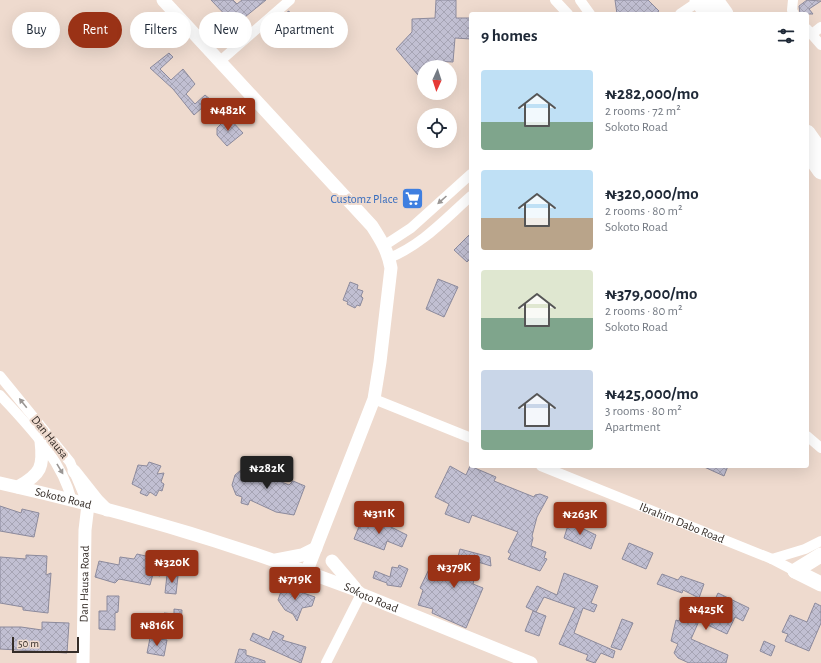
<!DOCTYPE html>
<html lang="en">
<head>
<meta charset="utf-8">
<style>
  body { margin:0; font-family:"Alegreya Sans",sans-serif; background:#f6f6f7; color:#1f2937; height:100vh; display:flex; flex-direction:column; font-size:15px; white-space:nowrap }
  * { box-sizing:border-box; margin:0 }
  p { font-size:13px; color:#747a83 }
  .icon { flex:none; width:22px; height:22px; fill:none; stroke:currentColor; stroke-width:2; stroke-linecap:round; stroke-linejoin:round }
  .map { position:relative; flex:1; overflow:hidden }
  .panel { position:absolute; left:469px; top:12px; width:340px; height:456px; display:flex; flex-direction:column; background:#fff; border-radius:4px; box-shadow:0 4px 16px #0002 }
  .panel>* { flex:none }
  .hud { position:absolute; left:12px; top:12px; width:380px; height:36px; display:flex; gap:8px }
  .needle { width:26px; rotate:183deg }
  .controls { position:absolute; left:417px; top:60px; display:grid; gap:8px }
  .controls a { display:grid; place-items:center; width:40px; height:40px; border-radius:50%; background:#fff; box-shadow:0 4px 16px #0002; font-size:20px }
  .scale { position:absolute; left:12px; bottom:10px; width:67px; box-sizing:border-box; padding-left:4px; border:2px solid #352d28; border-top:0; font-size:11px; line-height:14px; white-space:nowrap; color:#352d28; -webkit-text-stroke:3px #eedace; paint-order:stroke }
  .price { position:absolute; translate:-50% -34px; padding:0 9px; border-radius:4px; background:#9a3216; color:#fff; font-size:13px; line-height:26px; filter:drop-shadow(0 1px 2px #0008) }
  .price::after { content:''; position:absolute; left:50%; top:24px; width:12px; height:9px; margin-left:-6px; background:inherit; clip-path:polygon(0 0,100% 0,50% 100%) }
  .price.selected { background:#222; color:#fff }
  ul { padding:0; list-style:none }
  li { display:flex; align-items:center; gap:12px; height:100px; padding:0 12px }
  li span { display:grid; place-items:center; flex:none; width:112px; height:80px; border-radius:4px; color:#555 }
  li>.icon { margin-inline-start:auto }
  span .icon { width:48px; height:48px; fill:#fffc; stroke-width:1 }
  li b { font-size:17px }
  h2 { display:flex; justify-content:space-between; align-items:center; height:48px; padding:0 12px; font-size:17px }
  .pill { padding:0 14px; border-radius:18px; background:#fff; box-shadow:0 4px 16px #0002; font-size:14px; line-height:36px }
  .pill.selected { background:#9a3216; color:#fff }
  .map>svg:first-child { display:block }
  .building { fill:url(#building-cross-hatch); stroke:#8c8a9c }
  .lines { fill:none; stroke-linecap:round; stroke-linejoin:round }
  .minor { stroke:#fff; stroke-width:10 }
  .tertiary { stroke:#fff; stroke-width:13 }
  .secondary { stroke:#fff; stroke-width:15 }
  .trunk { stroke:#fff; stroke-width:17 }
  .oneway { fill:#9a9694 }
  .labels { text-anchor:middle; dominant-baseline:central; stroke-width:4; stroke-linejoin:round; paint-order:stroke }
  .shop-label { font-size:12px; fill:#366cbe; stroke:#eedace; text-anchor:end }
  .street-label { font-size:12px; fill:#352d28; stroke:#eedace }
</style>
</head>
<body>
<div class="map">
<svg width="821" height="663" viewBox="0 0 821 663">
  <defs>
    <pattern id="building-cross-hatch" width="8" height="8" patternUnits="userSpaceOnUse"><rect width="8" height="8" fill="#c1bfd2"/><path d="M0 0l8 8M0 8l8-8" fill="none" stroke="#a6a4b4"/></pattern>
  </defs>
  <rect width="100%" height="100%" fill="#eedace"/>
  <!-- building -->
  <g class="building">
    <polygon points="211,0 233,0 237,4 242,0 266,0 235,25"/>
    <polygon points="436,0 456,0 456,18 471,18 471,39 455,38 453,62 433,61 424,67 418,75 396,49 412,32 412,19 435,18"/>
    <polygon points="615,0 648,0 659,11 655,14 617,14"/>
    <polygon points="807,0 821,1 809,9 813,14 800,14 799,6"/>
    <polygon points="289,11 299,44 289,34 284,14"/>
    <polygon points="169,53 173,57 160,69 171,80 183,69 195,84 186,94 195,104 205,95 211,100 194,115 173,89 150,68"/>
    <polygon points="228,117 243,133 227,146 217,135 217,128"/>
    <polygon points="471,233 471,258 467,262 454,250"/>
    <polygon points="438,279 458,287 444,317 426,309"/>
    <polygon points="350,282 358,285 357,289 363,291 361,296 363,298 360,306 357,305 355,308 347,304 348,302 343,300"/>
    <polygon points="149,462 161,466 157,474 164,473 161,482 164,484 162,491 159,490 156,496 150,492 147,496 140,493 142,489 132,484 138,465 147,466"/>
    <polygon points="259,464 265,467 262,474 289,485 293,481 305,486 294,515 276,512 250,500 248,505 241,503 242,497 236,495 232,485 235,475 247,465 257,467"/>
    <polygon points="450,466 466,475 470,466 496,477 494,481 534,497 535,495 540,494 548,497 537,517 532,536 533,538 531,546 546,552 544,558 547,559 540,571 508,559 511,554 508,552 518,532 472,515 469,523 445,514 449,504 435,497"/>
    <polygon points="702,466 728,466 724,476"/>
    <polygon points="0,506 21,513 22,509 39,513 34,537 0,531"/>
    <polygon points="362,519 382,527 383,523 407,535 402,547 387,541 384,550 354,539"/>
    <polygon points="569,522 596,535 591,549 564,538"/>
    <polygon points="629,543 653,553 646,569 622,559"/>
    <polygon points="460,549 490,557 491,566 478,562 473,584 483,588 466,628 432,613 433,609 418,605 423,590 420,588 431,565 451,573 462,558 458,557"/>
    <polygon points="137,554 163,560 160,576 153,574 150,585 119,579 115,583 95,577 99,561 119,565 120,557 134,559"/>
    <polygon points="26,555 47,556 46,575 51,573 48,613 23,610 23,607 0,603 0,557 26,559"/>
    <polygon points="399,565 408,569 401,587 387,585 387,583 373,578 375,571 390,577 392,567 398,568"/>
    <polygon points="564,573 598,586 591,603 597,605 594,612 583,608 574,633 615,651 613,658 601,653 595,663 586,660 588,655 559,644 575,608 544,597 536,612 526,607 537,586 557,595"/>
    <polygon points="662,574 678,580 681,576 704,584 699,598 683,590 682,593 657,584"/>
    <polygon points="167,575 178,576 176,594 165,593"/>
    <polygon points="283,586 315,597 312,606 302,608 297,621 293,614 285,610 278,600"/>
    <polygon points="718,593 749,608 743,621 735,617 727,634 699,621 691,639 728,655 726,663 689,663 678,658 674,653 678,644 671,641 676,620 679,621 682,612 690,615 692,611 699,613 704,608 702,615 707,617"/>
    <polygon points="107,596 119,596 118,612 115,613 115,630 99,629 99,611 107,611"/>
    <polygon points="815,603 821,606 821,623 809,651 785,641 788,634 782,632 790,615 807,622"/>
    <polygon points="174,609 182,610 180,638 162,637 164,613 174,614"/>
    <polygon points="533,611 546,616 539,636 525,631"/>
    <polygon points="622,619 633,623 621,650 611,647"/>
    <polygon points="42,622 69,623 67,653 0,649 0,627 21,627 42,630"/>
    <polygon points="273,631 284,636 282,640 306,647 301,663 250,640 253,633 269,640"/>
    <polygon points="150,638 167,640 164,656 147,653"/>
    <polygon points="764,641 775,646 771,656 760,651"/>
    <polygon points="239,649 246,650 246,655 265,661 265,663 235,663"/>
  </g>
  <g class="lines">
    <!-- minor -->
    <g class="minor">
      <polyline points="555,0 568,14"/>
      <polyline points="580,0 590,14"/>
      <polyline points="793,0 792,10 794,14"/>
      <polyline points="680,14 699,1"/>
      <polyline points="807,29 821,45"/>
      <polyline points="812,34 821,27"/>
      <polyline points="219,62 290,0"/>
      <polyline points="385,245 411,228 471,174"/>
      <path d="M 389,258 C 422,245 445,219 471,196"/>
      <polyline points="0,376 70,462 88,505"/>
      <path d="M 0,395 C 29,427 61,458 72,501"/>
      <polyline points="374,399 471,438"/>
      <polyline points="807,436 821,448"/>
      <path id="s1" d="M 541,466 L 772,559 L 795,571"/>
      <polyline points="772,559 805,549 821,541"/>
      <polyline points="326,663 361,594"/>
    </g>
    <!-- tertiary -->
    <g class="tertiary">
      <path d="M 163,0 L 372,226 C 381,240 388,251 391,268 L 380,362 L 374,399 L 306,573"/>
      <polyline points="74,471 97,500 107,510"/>
      <path id="s2" d="M 0,483 C 121,510 240,546 356,590 L 361,594 L 531,663"/>
      <path d="M 18,487 C 41,474 44,467 41,441"/>
      <polyline points="276,560 302,555 316,548"/>
      <polyline points="332,561 355,588"/>
      <path id="s3" d="M 83,663 L 85,530 L 88,505"/>
    </g>
    <!-- secondary -->
    <g class="secondary">
      <polyline points="795,571 821,555"/>
      <polyline points="795,571 821,584"/>
    </g>
    <!-- trunk -->
    <g class="trunk">
      <polyline points="698,0 708,14"/>
      <polyline points="715,0 725,14"/>
      <polyline points="807,133 821,153"/>
      <polyline points="807,151 821,171"/>
    </g>
  </g>
  <!-- one-way arrows -->
  <defs><path id="oneway-solid" d="M-6-.8H1V-3.2L6.5 0L1 3.2V.8H-6Z"/></defs>
  <g class="oneway">
    <use href="#oneway-solid" transform="translate(442 200) rotate(138)"/>
    <use href="#oneway-solid" transform="translate(23 403) rotate(-129)"/>
    <use href="#oneway-solid" transform="translate(60 469) rotate(59)"/>
  </g>
  <!-- icons -->
  <defs>
    <symbol id="supermarket-square" viewBox="-11 -11 22 22"><rect x="-9" y="-9" width="18" height="18" rx="4" fill="#3f7fe0" stroke="#eedace"/><path d="M-6-5.5h2.5l.6 2H6L4.5 2H-2.5L-4.4-4H-6ZM-1.5 3.2a1.3 1.3 0 1 0 .1 0ZM3 3.2a1.3 1.3 0 1 0 .1 0Z" fill="#fff"/></symbol>
  </defs>
  <g fill-rule="evenodd">
    <use href="#supermarket-square" x="400" y="186" width="25" height="25"/>
  </g>
  <g class="labels">
    <!-- shop labels -->
    <g class="shop-label">
      <text x="398" y="199">Customz Place</text>
    </g>
    <!-- street labels -->
    <g class="street-label">
      <text transform="translate(50 437) rotate(51)">Dan Hausa</text>
      <text stroke="none"><textPath href="#s2" startOffset="65">Sokoto Road</textPath></text>
      <text stroke="none"><textPath href="#s1" startOffset="152">Ibrahim Dabo Road</textPath></text>
      <text stroke="none"><textPath href="#s3" startOffset="79">Dan Hausa Road</textPath></text>
      <text stroke="none"><textPath href="#s2" startOffset="389">Sokoto Road</textPath></text>
    </g>
  </g>
</svg>
<div class="controls">
<a><svg class="needle" viewBox="-14 -14 28 28"><path d="M0-13l5 13h-10z" fill="#e53935"/><path d="M0 13l5-13h-10z" fill="#747a83"/></svg></a>
<a><svg class="icon" aria-label="locate" viewBox="0 0 24 24"><circle cx="12" cy="12" r="6"/><path d="M12 2v4M12 18v4M2 12h4M18 12h4"/></svg></a>
</div>
<div class="scale">50 m</div>
<b class="price" style="left:228px;top:132px">₦482K</b>
<b class="price selected" style="left:267px;top:490px">₦282K</b>
<b class="price" style="left:379px;top:535px">₦311K</b>
<b class="price" style="left:580px;top:536px">₦263K</b>
<b class="price" style="left:172px;top:584px">₦320K</b>
<b class="price" style="left:454px;top:589px">₦379K</b>
<b class="price" style="left:295px;top:601px">₦719K</b>
<b class="price" style="left:706px;top:631px">₦425K</b>
<b class="price" style="left:157px;top:647px">₦816K</b>
<div class="hud">
<a class="pill">Buy</a>
<a class="pill selected">Rent</a>
<a class="pill">Filters</a>
<a class="pill">New</a>
<a class="pill">Apartment</a>
</div>
<section class="panel">
<h2>9 homes<svg class="icon" aria-label="filters" viewBox="0 0 24 24"><path d="M4 7h16M4 17h16"/><circle cx="9" cy="7" r="2"/><circle cx="15" cy="17" r="2"/></svg></h2>
<ul>
<li><span style="background:linear-gradient(#bfe0f5 65%,#7fa58c 0)"><svg class="icon" aria-label="home" viewBox="0 0 24 24"><path d="M3 11l9-7 9 7M6 9v11h12V9"/></svg></span><div><b>₦282,000/mo</b><p>2 rooms · 72 m²</p><p>Sokoto Road</p></div></li>
<li><span style="background:linear-gradient(#bfe0f5 60%,#b9a48a 0)"><svg class="icon" aria-label="home" viewBox="0 0 24 24"><path d="M3 11l9-7 9 7M6 9v11h12V9"/></svg></span><div><b>₦320,000/mo</b><p>2 rooms · 80 m²</p><p>Sokoto Road</p></div></li>
<li><span style="background:linear-gradient(#dfe7d0 60%,#7fa58c 0)"><svg class="icon" aria-label="home" viewBox="0 0 24 24"><path d="M3 11l9-7 9 7M6 9v11h12V9"/></svg></span><div><b>₦379,000/mo</b><p>2 rooms · 80 m²</p><p>Sokoto Road</p></div></li>
<li><span style="background:linear-gradient(#c9d6e8 75%,#7fa58c 0)"><svg class="icon" aria-label="home" viewBox="0 0 24 24"><path d="M3 11l9-7 9 7M6 9v11h12V9"/></svg></span><div><b>₦425,000/mo</b><p>3 rooms · 80 m²</p><p>Apartment</p></div></li>
</ul>
</section>
</div>
</body>
</html>
